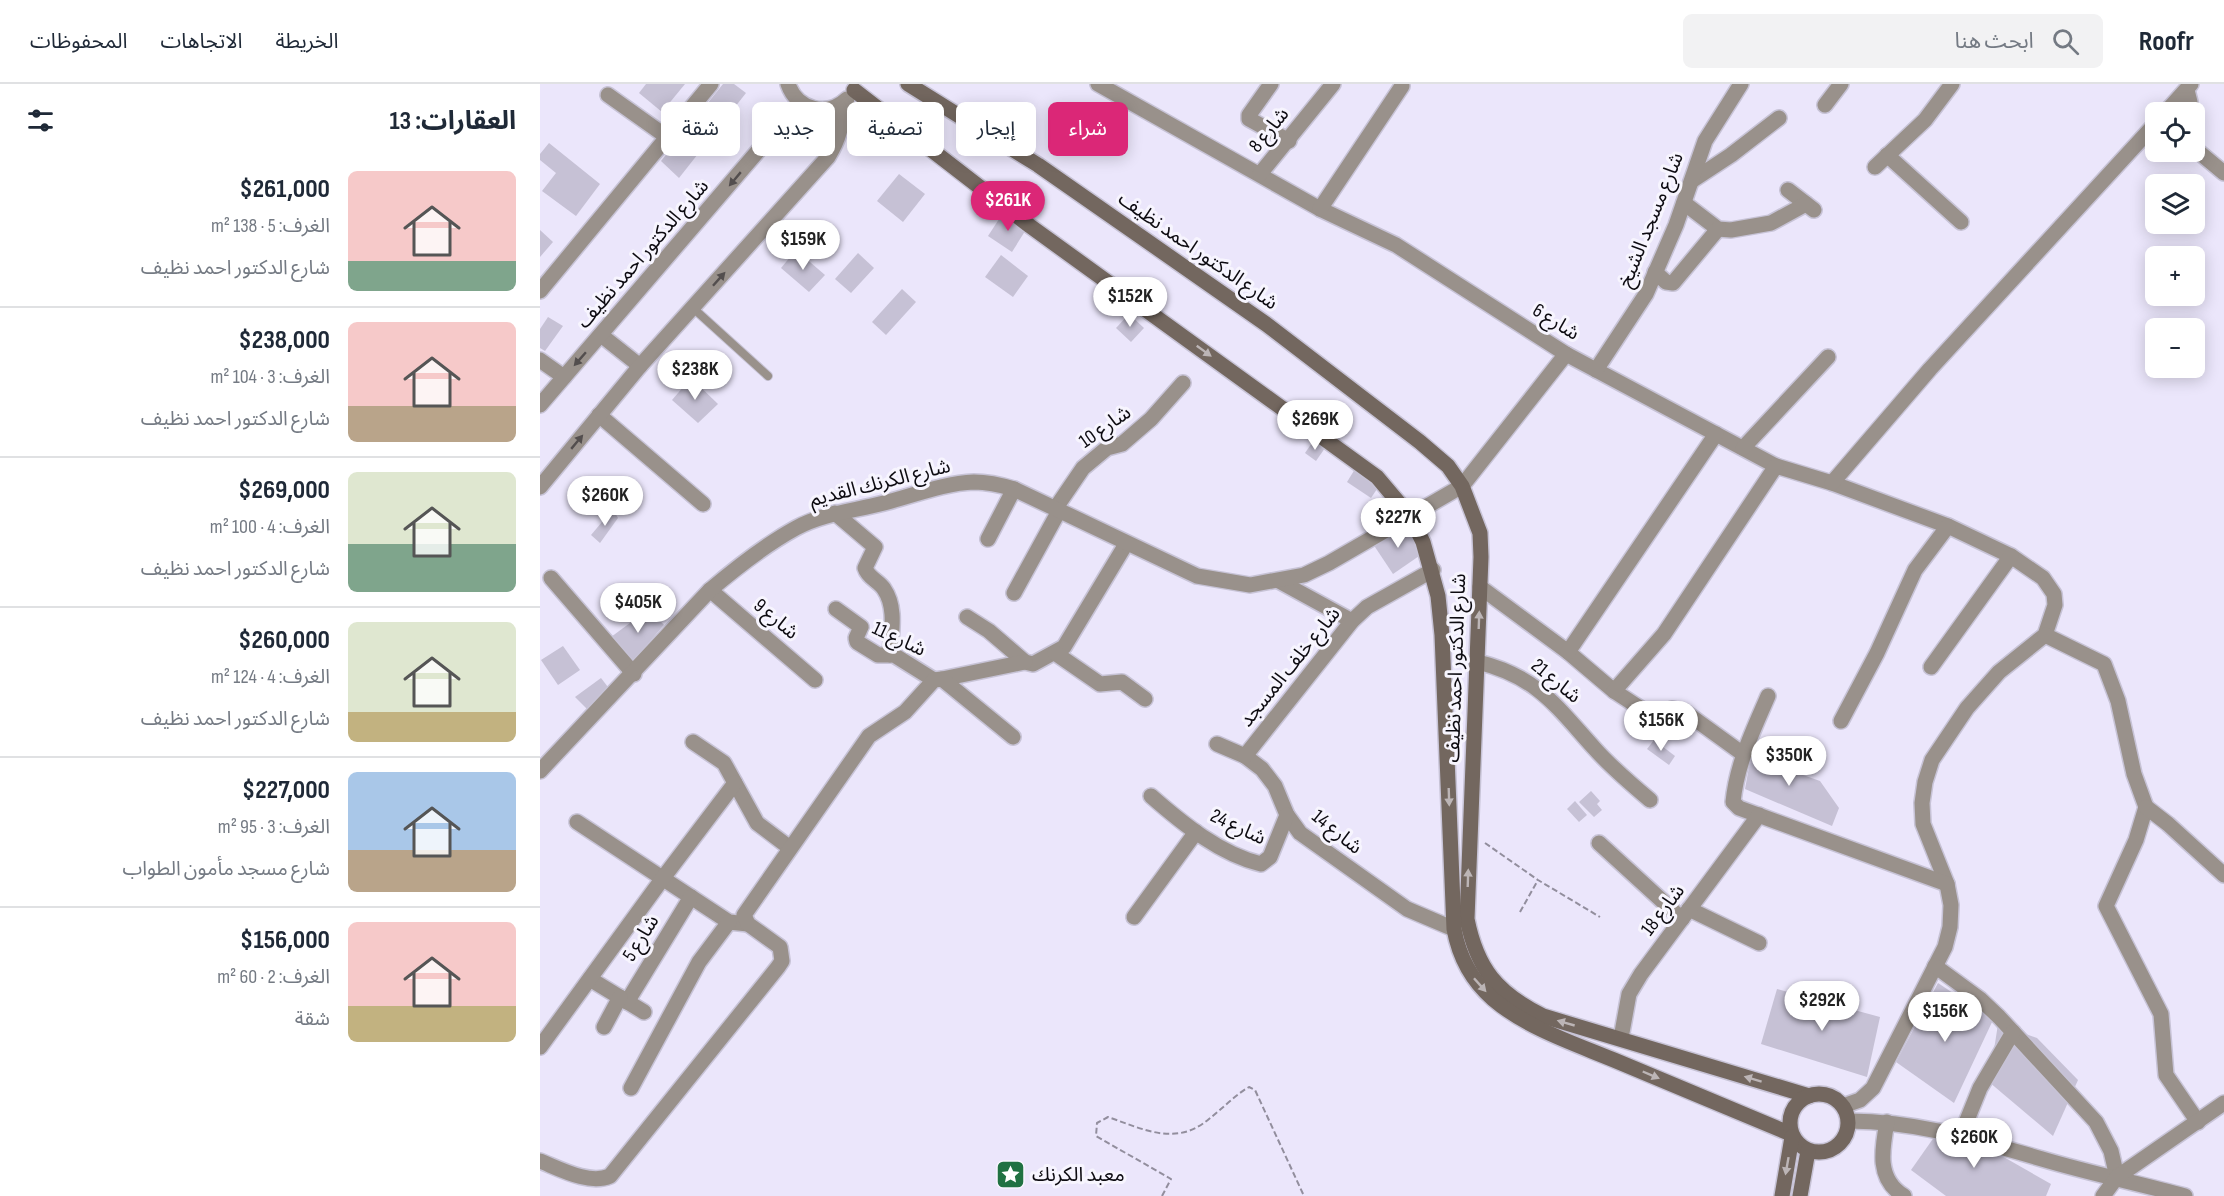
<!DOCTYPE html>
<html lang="ar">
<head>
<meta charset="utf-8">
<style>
  body { margin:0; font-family:"Sofia Sans Condensed","Noto Sans Arabic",sans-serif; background:#f2f2f3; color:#1f2937; direction:rtl; height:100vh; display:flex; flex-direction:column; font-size:22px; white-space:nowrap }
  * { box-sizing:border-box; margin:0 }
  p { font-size:20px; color:#747a83 }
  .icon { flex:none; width:33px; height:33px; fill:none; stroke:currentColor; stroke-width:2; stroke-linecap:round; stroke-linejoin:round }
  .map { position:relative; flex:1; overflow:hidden; direction:ltr }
  .sheet { display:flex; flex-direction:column; background:#fff; width:540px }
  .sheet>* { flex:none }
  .top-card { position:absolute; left:18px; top:18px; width:570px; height:54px; direction:rtl; display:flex; gap:12px }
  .tools { position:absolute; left:1605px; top:18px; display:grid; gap:12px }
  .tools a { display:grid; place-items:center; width:60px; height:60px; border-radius:9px; background:#fff; box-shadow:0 3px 15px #0003; font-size:30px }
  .price { position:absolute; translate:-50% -51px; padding:0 14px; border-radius:21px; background:#fff; color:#222; font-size:20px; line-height:39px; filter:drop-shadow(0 2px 3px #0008) }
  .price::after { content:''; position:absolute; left:50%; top:36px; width:18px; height:14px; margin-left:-9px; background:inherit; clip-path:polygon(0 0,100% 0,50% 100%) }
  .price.selected { background:#db2777; color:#fff }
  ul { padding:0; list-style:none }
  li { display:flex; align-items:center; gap:18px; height:150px; padding:0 24px }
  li+li { border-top:2px solid #e0e1e3 }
  li span { display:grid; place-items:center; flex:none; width:168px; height:120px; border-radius:9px; color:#555 }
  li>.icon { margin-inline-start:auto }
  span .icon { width:72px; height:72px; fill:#fffc; stroke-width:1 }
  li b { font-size:26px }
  h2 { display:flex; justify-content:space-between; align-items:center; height:72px; padding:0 24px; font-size:26px }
  .pill { padding:0 21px; border-radius:9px; background:#fff; box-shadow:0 3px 15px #0003; font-size:21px; line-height:54px }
  .pill.selected { background:#db2777; color:#fff }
  header { display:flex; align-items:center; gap:36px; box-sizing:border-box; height:84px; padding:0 30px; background:#fff; border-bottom:2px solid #e0e1e3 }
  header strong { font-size:28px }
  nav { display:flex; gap:33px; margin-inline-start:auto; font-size:21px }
  .search { width:420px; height:54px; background:#f2f2f3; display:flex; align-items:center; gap:15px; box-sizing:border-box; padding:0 21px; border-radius:9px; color:#747a83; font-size:22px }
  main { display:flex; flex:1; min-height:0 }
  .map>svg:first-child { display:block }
  .building { fill:#c6c1d5 }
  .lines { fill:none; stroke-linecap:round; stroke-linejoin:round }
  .service-casing { stroke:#c7c3d6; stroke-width:10 }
  .minor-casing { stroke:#c7c3d6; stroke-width:18 }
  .tertiary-casing { stroke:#c7c3d6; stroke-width:18 }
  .secondary-casing { stroke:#c7c3d6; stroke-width:18 }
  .path { stroke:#928e9d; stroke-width:2; stroke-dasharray:6 3; stroke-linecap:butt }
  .service { stroke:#99918b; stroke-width:8 }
  .minor { stroke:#99918b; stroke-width:15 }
  .tertiary { stroke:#99918b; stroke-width:15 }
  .secondary { stroke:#73675f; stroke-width:15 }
  .oneway { fill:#534e4e }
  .oneway2 { fill:#bcb5b6 }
  .labels { text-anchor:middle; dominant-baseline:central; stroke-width:6; stroke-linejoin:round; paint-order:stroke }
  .street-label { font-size:20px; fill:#0d0b11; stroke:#f7f5fe }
  .poi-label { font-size:20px; fill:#0d0b11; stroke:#f7f5fe; text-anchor:start }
</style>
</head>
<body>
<header>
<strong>Roofr</strong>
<div class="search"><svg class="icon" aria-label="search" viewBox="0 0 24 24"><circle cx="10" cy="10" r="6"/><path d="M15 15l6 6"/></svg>ابحث هنا</div>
<nav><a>الخريطة</a><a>الاتجاهات</a><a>المحفوظات</a></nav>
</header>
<main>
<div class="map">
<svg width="1684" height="1112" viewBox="0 0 1684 1112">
  <rect width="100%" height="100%" fill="#ebe6fb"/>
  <!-- building -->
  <g class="building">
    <polygon points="106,0 145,0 122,28 99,9"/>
    <polygon points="183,0 194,0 206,9 139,94 121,77"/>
    <polygon points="9,59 60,100 36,132 2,107 16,89 0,76 0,70"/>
    <polygon points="359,90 385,110 363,138 337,117"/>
    <polygon points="463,129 487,144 472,168 448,152"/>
    <polygon points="0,146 13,158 0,173"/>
    <polygon points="256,166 285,191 269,208 241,184"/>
    <polygon points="318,169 334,184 311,209 295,195"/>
    <polygon points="461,171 488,192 473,213 445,193"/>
    <polygon points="362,205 376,218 346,251 332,238"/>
    <polygon points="589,230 604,244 591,258 576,244"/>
    <polygon points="8,233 23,242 5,267 0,264 0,245"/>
    <polygon points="151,294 178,320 158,339 132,316"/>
    <polygon points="774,356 785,364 776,377 765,369"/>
    <polygon points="815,385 839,402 831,414 807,398"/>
    <polygon points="73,425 78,434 60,459 51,451"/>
    <polygon points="866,441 882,470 853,490 833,460"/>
    <polygon points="109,525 124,541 92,578 71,553"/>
    <polygon points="23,562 40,586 18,601 1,576"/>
    <polygon points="61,594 71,607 49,627 35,613"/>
    <polygon points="1114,656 1135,672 1129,681 1107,665"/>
    <polygon points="1217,658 1237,670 1249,686 1280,697 1299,724 1292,742 1205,705 1209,683"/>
    <polygon points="1051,707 1060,717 1057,720 1062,726 1054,733 1039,718"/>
    <polygon points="1035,717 1047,731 1039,738 1027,725"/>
    <polygon points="1398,899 1453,936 1414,1019 1356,978"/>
    <polygon points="1237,905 1340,933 1327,993 1221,960"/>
    <polygon points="1458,940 1497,954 1538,996 1513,1052 1449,998"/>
    <polygon points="1404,1039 1511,1100 1506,1112 1406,1112 1371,1086"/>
  </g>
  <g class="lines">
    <defs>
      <polyline id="service" points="153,224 228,292"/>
      <g id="minor">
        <polyline points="558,0 780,125 856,161 1026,270 1236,382 1292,399 1408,442 1471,472 1503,494 1514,510 1515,521 1505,551 1459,588 1427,624 1392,676 1385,698 1382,719 1383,740 1407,800 1411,821 1410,843 1405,863 1333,1004 1320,1016 1303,1022"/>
        <polyline points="731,0 709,31 709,35 749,57"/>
        <polyline points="1647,6 1650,18 1649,28"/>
        <polyline points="68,11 127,53"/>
        <polyline points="1285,21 1301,0"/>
        <polyline points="1626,28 1651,0"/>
        <polyline points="1654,64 1684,89"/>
        <polyline points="1347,71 1421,138"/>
        <polyline points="1335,83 1385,36 1412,0"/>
        <polyline points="720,90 793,0"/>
        <polyline points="1153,96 1191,71 1239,34"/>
        <polyline points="1248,106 1274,126"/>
        <polyline points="1144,119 1178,145 1191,146 1231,139 1266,120"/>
        <polyline points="780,125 862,2"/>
        <polyline points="1115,188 1126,198 1133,199 1178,145"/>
        <polyline points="0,207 171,0"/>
        <polyline points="0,276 24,293"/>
        <polyline points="1056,286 1106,210 1136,141 1165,57 1201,0"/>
        <polyline points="59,331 163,420"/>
        <polyline points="1203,364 1288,273"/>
        <polyline points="1292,399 1390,285 1616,39"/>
        <polyline points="515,425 543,384 567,364 582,360 611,335 643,299"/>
        <path d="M 295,429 L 335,463 L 325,484 C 328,494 339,497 344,505 C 357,524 351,549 350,571"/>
        <polyline points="448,455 474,405"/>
        <polyline points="11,494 94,590"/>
        <polyline points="739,497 812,537"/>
        <polyline points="940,503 1028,568 1074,607 1106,628 1113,631 1132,625 1145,628 1203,670"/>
        <polyline points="170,506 275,596"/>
        <polyline points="474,509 519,427"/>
        <polyline points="296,525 321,543 316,554 317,558 338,571 354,571 394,596"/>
        <polyline points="427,533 449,547 485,578 493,580 524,563 586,460"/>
        <polyline points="1505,551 1564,580 1578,617 1594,690 1606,723 1596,756 1566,822 1621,930 1626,991 1658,1038"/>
        <polyline points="1028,568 1176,350"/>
        <polyline points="515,569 560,600 582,598 605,615"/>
        <path d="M 938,578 C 998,593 1016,622 1055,665 C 1072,684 1091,700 1110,716"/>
        <polyline points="1391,583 1471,472"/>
        <polyline points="402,595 485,578"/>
        <polyline points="1074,607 1124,550 1236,382"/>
        <path d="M 1228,612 C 1213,647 1197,679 1193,718 L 1199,724 L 1407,800"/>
        <polyline points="1301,637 1337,569 1375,486 1408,442"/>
        <polyline points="153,658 184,679 217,739 250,764"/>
        <polyline points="677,660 705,672 722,685 735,702 747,731 760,749 867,825 914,845"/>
        <polyline points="705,672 812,537 827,523 893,486"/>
        <path d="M 0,687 L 170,506 C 197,483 225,461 256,444 C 284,429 314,427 344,419 C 372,412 404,399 434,398 C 448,398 461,401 474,405 L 657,492 L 710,501 L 764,491 L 789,479 L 922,402 L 1026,270"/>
        <path d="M 611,712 C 643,740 680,770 721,780 L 730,773 L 747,731"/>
        <polyline points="1606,723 1628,740 1684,791"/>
        <polyline points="37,738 189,838 208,840"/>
        <polyline points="1059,759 1142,835"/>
        <polyline points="1149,825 1219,859"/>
        <polyline points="594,833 656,748"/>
        <polyline points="1395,882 1440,915 1459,933 1556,1038 1571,1067 1577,1093"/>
        <polyline points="50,895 104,928"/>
        <polyline points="87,918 151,813"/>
        <polyline points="64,943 80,913"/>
        <polyline points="1081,954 1089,910 1101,890 1219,731"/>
        <polyline points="0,963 123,794 195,699"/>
        <polyline points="91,1004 159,878 189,838"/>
        <path d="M 1309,1037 C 1382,1038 1433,1055 1502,1075 C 1549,1089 1597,1099 1645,1112"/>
        <path d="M 1347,1038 C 1342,1065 1336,1095 1364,1112"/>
        <polyline points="1421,1051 1440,1004 1473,948"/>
        <path d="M 0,1077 C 20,1085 49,1101 70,1092 L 238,883 L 242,877 L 240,863 L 208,840 L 204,831 L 329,652 L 365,628 L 394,596 L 402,595 L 473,653"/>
        <polyline points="1563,1112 1577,1093 1684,1019"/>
      </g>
      <g id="tertiary">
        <path d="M 248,0 C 257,26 287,34 307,15"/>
        <polyline points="61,251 100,282"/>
        <polyline points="0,321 260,18"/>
        <path d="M 0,403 L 100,282 L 288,73 C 299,55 303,41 302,20"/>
      </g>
      <g id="secondary">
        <path d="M 368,0 L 498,81 L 726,240 L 880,358 L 908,382 L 922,402 L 940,449 L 941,473 L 927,835 C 937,885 957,909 1003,932 L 1269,1012"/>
        <path d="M 314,6 L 490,142 L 837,393 L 870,432 L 883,458 L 898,512 L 902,551 L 914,845 C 919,872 931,896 953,915 C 987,944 1033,959 1074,976 C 1133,1001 1192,1025 1251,1050"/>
        <circle cx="1279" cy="1039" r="29"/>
        <polyline points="1242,1112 1252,1053"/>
        <polyline points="1260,1112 1268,1067"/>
      </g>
    </defs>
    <!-- service casing -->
    <use href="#service" class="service-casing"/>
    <!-- minor casing -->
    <use href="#minor" class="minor-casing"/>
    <!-- tertiary casing -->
    <use href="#tertiary" class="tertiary-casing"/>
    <!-- secondary casing -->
    <use href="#secondary" class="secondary-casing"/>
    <!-- path -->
    <g class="path">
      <polyline points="945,759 998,796 1060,833"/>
      <polyline points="980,828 998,796"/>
      <path d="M 622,1112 L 631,1095 L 556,1052 L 557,1039 L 568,1033 C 603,1045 636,1063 669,1035 C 682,1025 695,1011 709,1003 L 715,1006 L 764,1112"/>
    </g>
    <!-- service -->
    <use href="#service" class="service"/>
    <!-- minor -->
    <use href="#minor" class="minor"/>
    <!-- tertiary -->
    <use href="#tertiary" class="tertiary"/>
    <!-- secondary -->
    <use href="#secondary" class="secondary"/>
  </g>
  <!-- one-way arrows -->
  <defs><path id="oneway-solid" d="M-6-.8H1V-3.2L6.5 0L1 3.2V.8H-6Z" transform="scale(1.5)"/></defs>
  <g class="oneway">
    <use href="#oneway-solid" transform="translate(195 95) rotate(130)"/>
    <use href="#oneway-solid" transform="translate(179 195) rotate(-48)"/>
    <use href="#oneway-solid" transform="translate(40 275) rotate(131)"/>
    <use href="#oneway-solid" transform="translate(37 358) rotate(-50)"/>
  </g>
  <g class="oneway2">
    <use href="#oneway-solid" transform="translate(664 267) rotate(36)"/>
    <use href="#oneway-solid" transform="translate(939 536) rotate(-88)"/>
    <use href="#oneway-solid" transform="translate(909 713) rotate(88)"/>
    <use href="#oneway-solid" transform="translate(928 794) rotate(-88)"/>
    <use href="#oneway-solid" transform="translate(940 901) rotate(48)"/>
    <use href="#oneway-solid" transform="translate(1026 939) rotate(-164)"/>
    <use href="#oneway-solid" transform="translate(1111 991) rotate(23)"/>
    <use href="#oneway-solid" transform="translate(1213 995) rotate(-163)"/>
    <use href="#oneway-solid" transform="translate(1247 1082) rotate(100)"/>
  </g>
  <!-- icons -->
  <defs>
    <symbol id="sight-square" viewBox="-11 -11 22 22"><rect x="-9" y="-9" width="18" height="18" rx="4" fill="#207142" stroke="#f7f5fe"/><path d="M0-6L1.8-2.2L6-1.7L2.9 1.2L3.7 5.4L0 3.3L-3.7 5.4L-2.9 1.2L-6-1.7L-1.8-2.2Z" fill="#fff"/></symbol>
  </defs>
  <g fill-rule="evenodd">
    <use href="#sight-square" x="454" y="1074" width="33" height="33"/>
  </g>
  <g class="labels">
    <!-- street labels -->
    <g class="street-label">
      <text transform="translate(729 46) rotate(-51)">شارع 8</text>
      <text transform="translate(1111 136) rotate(-68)">شارع مسجد الشيخ</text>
      <text transform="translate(658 167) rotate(35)">شارع الدكتور احمد نظيف</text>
      <text transform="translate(103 170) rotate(-49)">شارع الدكتور احمد نظيف</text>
      <text transform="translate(1016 238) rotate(32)">شارع 6</text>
      <text transform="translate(565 343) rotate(-35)">شارع 10</text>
      <text transform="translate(340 399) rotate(-14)">شارع الكرنك القديم</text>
      <text transform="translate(236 535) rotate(40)">شارع 9</text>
      <text transform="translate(359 555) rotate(25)">شارع 11</text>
      <text transform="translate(750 583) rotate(-51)">شارع خلف المسجد</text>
      <text transform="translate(916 584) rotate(-88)">شارع الدكتور احمد نظيف</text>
      <text transform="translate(1016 597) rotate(39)">شارع 21</text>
      <text transform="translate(698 743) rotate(25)">شارع 24</text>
      <text transform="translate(797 748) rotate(39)">شارع 14</text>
      <text transform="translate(1123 826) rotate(-53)">شارع 18</text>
      <text transform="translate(101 854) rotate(-58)">شارع 5</text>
    </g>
    <!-- poi labels -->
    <g class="poi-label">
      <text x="492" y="1091">معبد الكرنك</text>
    </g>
  </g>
</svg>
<div class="tools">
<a><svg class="icon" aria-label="locate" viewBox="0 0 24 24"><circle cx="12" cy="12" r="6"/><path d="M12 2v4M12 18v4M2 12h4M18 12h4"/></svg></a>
<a><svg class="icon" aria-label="layers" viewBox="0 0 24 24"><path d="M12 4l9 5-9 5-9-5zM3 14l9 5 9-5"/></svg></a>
<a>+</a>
<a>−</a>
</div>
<b class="price selected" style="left:468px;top:148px">$261K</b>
<b class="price" style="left:263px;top:187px">$159K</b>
<b class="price" style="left:590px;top:244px">$152K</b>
<b class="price" style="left:155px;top:317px">$238K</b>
<b class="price" style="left:775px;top:367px">$269K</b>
<b class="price" style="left:65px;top:443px">$260K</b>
<b class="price" style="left:858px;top:465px">$227K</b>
<b class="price" style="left:98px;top:550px">$405K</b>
<b class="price" style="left:1121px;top:668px">$156K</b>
<b class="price" style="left:1249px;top:703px">$350K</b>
<b class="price" style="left:1282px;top:948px">$292K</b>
<b class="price" style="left:1405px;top:959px">$156K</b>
<b class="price" style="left:1434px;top:1085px">$260K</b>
<div class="top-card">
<a class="pill selected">شراء</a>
<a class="pill">إيجار</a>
<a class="pill">تصفية</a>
<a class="pill">جديد</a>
<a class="pill">شقة</a>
</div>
</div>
<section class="sheet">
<h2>العقارات: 13<svg class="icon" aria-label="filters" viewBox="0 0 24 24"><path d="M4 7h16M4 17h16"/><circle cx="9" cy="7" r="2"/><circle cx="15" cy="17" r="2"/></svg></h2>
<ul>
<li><span style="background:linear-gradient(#f6c9c9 75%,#7fa58c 0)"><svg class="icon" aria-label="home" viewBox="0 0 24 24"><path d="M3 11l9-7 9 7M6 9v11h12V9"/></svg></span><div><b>$261,000</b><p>الغرف: 5 · 138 m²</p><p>شارع الدكتور احمد نظيف</p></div></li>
<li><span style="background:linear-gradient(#f6c9c9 70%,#b9a48a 0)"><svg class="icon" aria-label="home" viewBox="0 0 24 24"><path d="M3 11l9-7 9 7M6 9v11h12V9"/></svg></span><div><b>$238,000</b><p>الغرف: 3 · 104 m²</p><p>شارع الدكتور احمد نظيف</p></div></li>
<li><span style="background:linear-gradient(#dfe7d0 60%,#7fa58c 0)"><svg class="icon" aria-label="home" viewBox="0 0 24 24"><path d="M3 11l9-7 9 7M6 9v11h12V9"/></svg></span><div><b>$269,000</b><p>الغرف: 4 · 100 m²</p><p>شارع الدكتور احمد نظيف</p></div></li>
<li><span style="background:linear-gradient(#dfe7d0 75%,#c2b280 0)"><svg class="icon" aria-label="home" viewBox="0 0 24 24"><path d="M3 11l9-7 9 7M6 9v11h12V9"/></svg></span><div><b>$260,000</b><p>الغرف: 4 · 124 m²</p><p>شارع الدكتور احمد نظيف</p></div></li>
<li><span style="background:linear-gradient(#a9c7e8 65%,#b9a48a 0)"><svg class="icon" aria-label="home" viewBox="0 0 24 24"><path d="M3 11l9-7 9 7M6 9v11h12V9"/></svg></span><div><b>$227,000</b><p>الغرف: 3 · 95 m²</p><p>شارع مسجد مأمون الطواب</p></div></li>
<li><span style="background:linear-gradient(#f6c9c9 70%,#c2b280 0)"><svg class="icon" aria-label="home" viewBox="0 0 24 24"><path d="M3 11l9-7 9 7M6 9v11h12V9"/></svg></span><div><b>$156,000</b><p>الغرف: 2 · 60 m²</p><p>شقة</p></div></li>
</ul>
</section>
</main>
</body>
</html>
